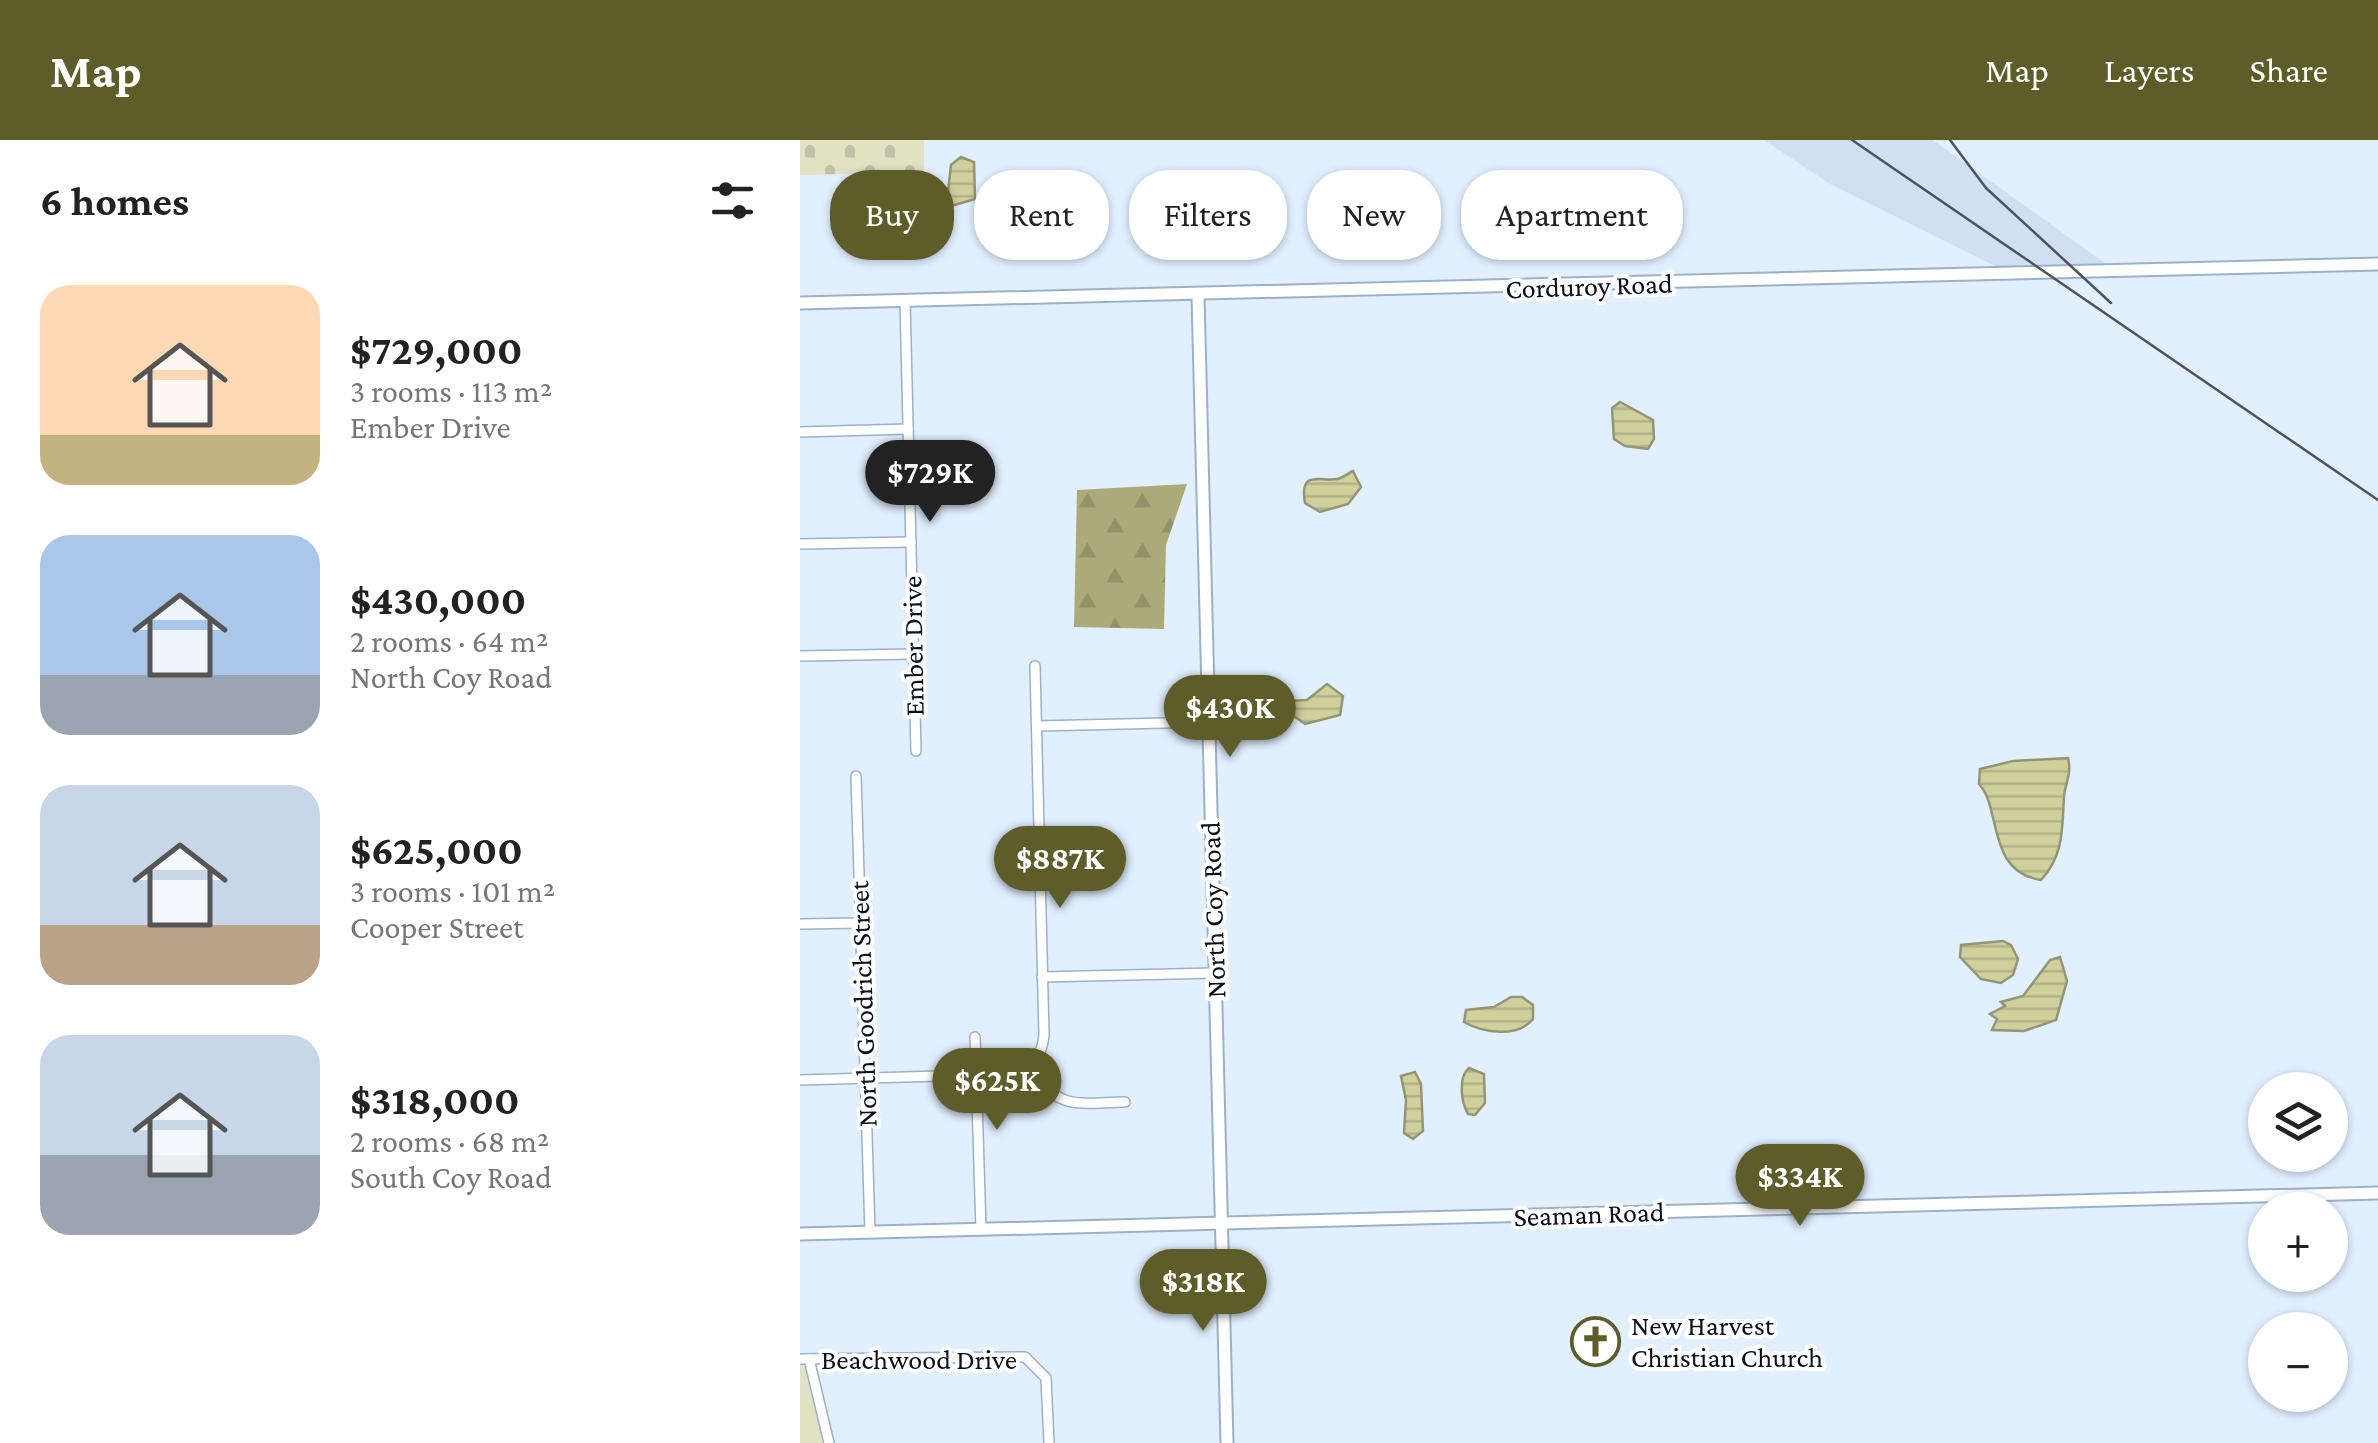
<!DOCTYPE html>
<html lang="en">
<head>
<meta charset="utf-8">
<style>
  body { margin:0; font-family:"Crimson Pro",serif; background:#f6f6f6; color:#222; height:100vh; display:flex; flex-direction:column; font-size:38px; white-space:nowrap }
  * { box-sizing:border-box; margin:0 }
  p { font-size:32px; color:#767676 }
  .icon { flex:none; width:55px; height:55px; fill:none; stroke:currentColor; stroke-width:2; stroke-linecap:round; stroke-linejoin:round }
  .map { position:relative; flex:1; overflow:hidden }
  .details { display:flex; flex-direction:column; background:#fff; width:800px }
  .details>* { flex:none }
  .hud { position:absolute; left:30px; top:30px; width:950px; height:90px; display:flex; gap:20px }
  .buttons { position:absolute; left:1448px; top:932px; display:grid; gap:20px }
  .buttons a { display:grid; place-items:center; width:100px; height:100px; border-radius:50%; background:#fff; box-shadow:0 2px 8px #0004; font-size:50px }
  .price { position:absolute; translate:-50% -85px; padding:0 22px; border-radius:35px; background:#5d5d2a; color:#fff; font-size:32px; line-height:65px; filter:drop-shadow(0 2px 5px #0008) }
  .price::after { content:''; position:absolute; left:50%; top:60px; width:30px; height:22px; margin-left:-15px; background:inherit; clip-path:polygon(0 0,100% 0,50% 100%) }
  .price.current { background:#222; color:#fff }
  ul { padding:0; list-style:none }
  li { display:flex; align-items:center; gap:30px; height:250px; padding:0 40px }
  li span { display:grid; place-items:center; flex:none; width:280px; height:200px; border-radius:30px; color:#555 }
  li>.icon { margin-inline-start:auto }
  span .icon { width:120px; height:120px; fill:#fffc; stroke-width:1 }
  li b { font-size:42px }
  h2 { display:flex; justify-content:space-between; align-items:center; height:120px; padding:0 40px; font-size:42px }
  .tag { padding:0 35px; border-radius:40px; background:#fff; box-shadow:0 2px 8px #0004; font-size:35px; line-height:90px }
  .tag.current { background:#5d5d2a; color:#fff }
  header { display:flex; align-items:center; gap:60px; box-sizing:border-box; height:140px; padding:0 50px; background:#5d5d2a; color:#fff }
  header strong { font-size:48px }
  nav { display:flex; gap:55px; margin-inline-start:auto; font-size:35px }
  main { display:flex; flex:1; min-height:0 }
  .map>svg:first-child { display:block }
  .built { fill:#d0dff2 }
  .green { fill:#e1e2c2 }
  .forest { fill:url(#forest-firs) }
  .cemetery { fill:url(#cemetery-stones) }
  .water { fill:url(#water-rules); stroke:#939674; stroke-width:2.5 }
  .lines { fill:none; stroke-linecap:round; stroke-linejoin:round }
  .minor-casing { stroke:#9cb1c8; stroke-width:12 }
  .tertiary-casing { stroke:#9cb1c8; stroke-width:15 }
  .minor { stroke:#fff; stroke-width:9 }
  .tertiary { stroke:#fff; stroke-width:11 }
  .rail { stroke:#4c545f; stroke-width:2.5 }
  .labels { text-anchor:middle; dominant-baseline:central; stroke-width:8; stroke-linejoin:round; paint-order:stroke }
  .street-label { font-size:28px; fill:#080f17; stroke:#fff }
  .poi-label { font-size:28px; fill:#080f17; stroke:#fff; text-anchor:start }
</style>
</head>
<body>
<header>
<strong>Map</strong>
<nav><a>Map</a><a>Layers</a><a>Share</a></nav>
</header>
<main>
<section class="details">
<h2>6 homes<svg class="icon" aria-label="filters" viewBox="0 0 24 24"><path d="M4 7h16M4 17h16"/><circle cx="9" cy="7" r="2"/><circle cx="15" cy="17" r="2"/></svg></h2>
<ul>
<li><span style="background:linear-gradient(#ffd9b3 75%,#c2b280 0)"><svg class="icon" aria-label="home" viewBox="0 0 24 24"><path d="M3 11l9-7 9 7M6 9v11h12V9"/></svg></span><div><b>$729,000</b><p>3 rooms · 113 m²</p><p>Ember Drive</p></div></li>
<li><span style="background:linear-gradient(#a9c7e8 70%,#9aa5b1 0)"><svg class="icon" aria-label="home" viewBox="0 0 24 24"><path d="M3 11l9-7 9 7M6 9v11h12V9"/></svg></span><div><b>$430,000</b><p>2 rooms · 64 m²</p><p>North Coy Road</p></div></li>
<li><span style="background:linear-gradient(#c9d6e8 70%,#b9a48a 0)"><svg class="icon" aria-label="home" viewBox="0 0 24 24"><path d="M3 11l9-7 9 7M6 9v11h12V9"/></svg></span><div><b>$625,000</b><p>3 rooms · 101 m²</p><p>Cooper Street</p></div></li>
<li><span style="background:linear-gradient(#c9d6e8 60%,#9aa5b1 0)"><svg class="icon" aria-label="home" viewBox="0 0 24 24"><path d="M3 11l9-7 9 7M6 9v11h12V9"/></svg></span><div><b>$318,000</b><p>2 rooms · 68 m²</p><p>South Coy Road</p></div></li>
</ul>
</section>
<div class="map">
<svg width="1578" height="1303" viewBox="0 0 1578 1303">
  <defs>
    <pattern id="forest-firs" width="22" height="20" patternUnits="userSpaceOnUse" patternTransform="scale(2.5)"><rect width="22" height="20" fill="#aaab79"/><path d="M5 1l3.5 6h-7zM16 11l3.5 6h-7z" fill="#919268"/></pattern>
    <pattern id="cemetery-stones" width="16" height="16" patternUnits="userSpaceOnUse" patternTransform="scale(2.5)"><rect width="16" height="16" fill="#e1e2c2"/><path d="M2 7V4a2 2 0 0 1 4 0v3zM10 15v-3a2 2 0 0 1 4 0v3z" fill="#c0c1a6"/></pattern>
    <pattern id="water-rules" width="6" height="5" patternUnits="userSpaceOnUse" patternTransform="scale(2.5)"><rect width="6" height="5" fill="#cfd09c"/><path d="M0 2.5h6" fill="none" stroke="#b0b186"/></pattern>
  </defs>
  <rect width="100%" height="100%" fill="#e2effe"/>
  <!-- built -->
  <polygon class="built" points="964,0 1133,0 1316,131 1211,134 1030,44"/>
  <!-- green -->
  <polygon class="green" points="0,1224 8,1230 25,1303 0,1303"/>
  <!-- forest -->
  <polygon class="forest" points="387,344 366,405 364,489 274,487 277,350"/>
  <!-- cemetery -->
  <polygon class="cemetery" points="0,0 124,0 124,32 0,35"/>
  <!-- water -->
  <g class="water">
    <polygon points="161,17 174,22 175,59 151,66 147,60 151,25"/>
    <polygon points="820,262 853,280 854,299 848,309 825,306 814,299 812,268"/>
    <path d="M 553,331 L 561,347 L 548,364 L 520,372 L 505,363 C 499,329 520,342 537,339 C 543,338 548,333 553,331 Z"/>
    <polygon points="527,544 543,556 540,575 505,584 488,572 489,561 507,560"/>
    <path d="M 1268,618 C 1272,635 1265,642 1264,657 C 1262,689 1264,715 1241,740 C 1186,732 1202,668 1179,644 L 1180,629 L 1213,621 Z"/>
    <polygon points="1203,801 1211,805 1218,819 1213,835 1201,843 1181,839 1160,817 1161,805"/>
    <polygon points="1260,817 1267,841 1256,880 1224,891 1192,890 1197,879 1190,874 1205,866 1201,862 1223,856 1250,820"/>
    <path d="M 711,857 L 722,857 L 733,865 L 733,879 C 718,898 683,893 664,882 L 666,870 L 694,867 Z"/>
    <path d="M 669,928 L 684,934 L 685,963 L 675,975 L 668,974 C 661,962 658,937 669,928 Z"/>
    <polygon points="615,932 621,944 623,991 613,999 604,993 606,960 601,936"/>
  </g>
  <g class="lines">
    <defs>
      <g id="minor">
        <polyline points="105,161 116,611"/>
        <polyline points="0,292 108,289"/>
        <polyline points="0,404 111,402"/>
        <polyline points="0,516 113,514"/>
        <polyline points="237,586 408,582"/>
        <polyline points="56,636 70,1092"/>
        <polyline points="239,713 318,711"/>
        <polyline points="0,784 61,783"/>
        <polyline points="242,837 415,833"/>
        <polyline points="175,897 181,1089"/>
        <path d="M 228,928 C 261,971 275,963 325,962"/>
        <path d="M 0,940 L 210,934 C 231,930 242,917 244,895 L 235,526"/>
        <polyline points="0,1219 225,1217 246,1238 249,1303"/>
        <polyline points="9,1219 29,1303"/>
      </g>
      <g id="tertiary">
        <polyline points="398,156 427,1303"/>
        <polyline points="0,163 1578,124"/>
        <polyline points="0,1094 1578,1053"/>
      </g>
    </defs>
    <!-- minor casing -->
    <use href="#minor" class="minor-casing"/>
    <!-- tertiary casing -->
    <use href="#tertiary" class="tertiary-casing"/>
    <!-- minor -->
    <use href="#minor" class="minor"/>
    <!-- tertiary -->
    <use href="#tertiary" class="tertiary"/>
    <!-- rail -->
    <g class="rail">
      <polyline points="1052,0 1578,360"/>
      <polyline points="1150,0 1186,48 1311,163"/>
    </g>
  </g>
  <!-- icons -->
  <defs>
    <symbol id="church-ring" viewBox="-11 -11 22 22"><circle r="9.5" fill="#fff" stroke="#5d5d2a" stroke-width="1.5"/><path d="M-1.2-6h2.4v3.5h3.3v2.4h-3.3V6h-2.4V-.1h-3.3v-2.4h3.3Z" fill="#5d5d2a"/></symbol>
  </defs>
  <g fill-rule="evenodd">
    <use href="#church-ring" x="768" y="1174" width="55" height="55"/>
  </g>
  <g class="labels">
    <!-- street labels -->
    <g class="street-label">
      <text transform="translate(789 146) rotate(-2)">Corduroy Road</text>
      <text transform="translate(113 506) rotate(-91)">Ember Drive</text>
      <text transform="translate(413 770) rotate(-92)">North Coy Road</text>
      <text transform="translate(63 864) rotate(-92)">North Goodrich Street</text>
      <text transform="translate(789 1074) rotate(-2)">Seaman Road</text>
      <text x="119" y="1219">Beachwood Drive</text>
    </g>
    <!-- poi labels -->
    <g class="poi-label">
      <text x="831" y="1185">New Harvest<tspan x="831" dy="32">Christian Church</tspan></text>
    </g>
  </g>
</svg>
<div class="buttons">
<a><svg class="icon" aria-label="layers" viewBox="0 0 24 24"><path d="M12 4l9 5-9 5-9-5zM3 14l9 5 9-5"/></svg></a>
<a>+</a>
<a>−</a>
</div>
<b class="price current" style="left:130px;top:385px">$729K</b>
<b class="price" style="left:430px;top:620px">$430K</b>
<b class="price" style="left:260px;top:771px">$887K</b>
<b class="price" style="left:197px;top:993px">$625K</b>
<b class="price" style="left:1000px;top:1089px">$334K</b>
<b class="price" style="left:403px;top:1194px">$318K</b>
<div class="hud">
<a class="tag current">Buy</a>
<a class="tag">Rent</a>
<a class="tag">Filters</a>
<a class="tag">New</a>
<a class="tag">Apartment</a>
</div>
</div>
</main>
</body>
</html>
